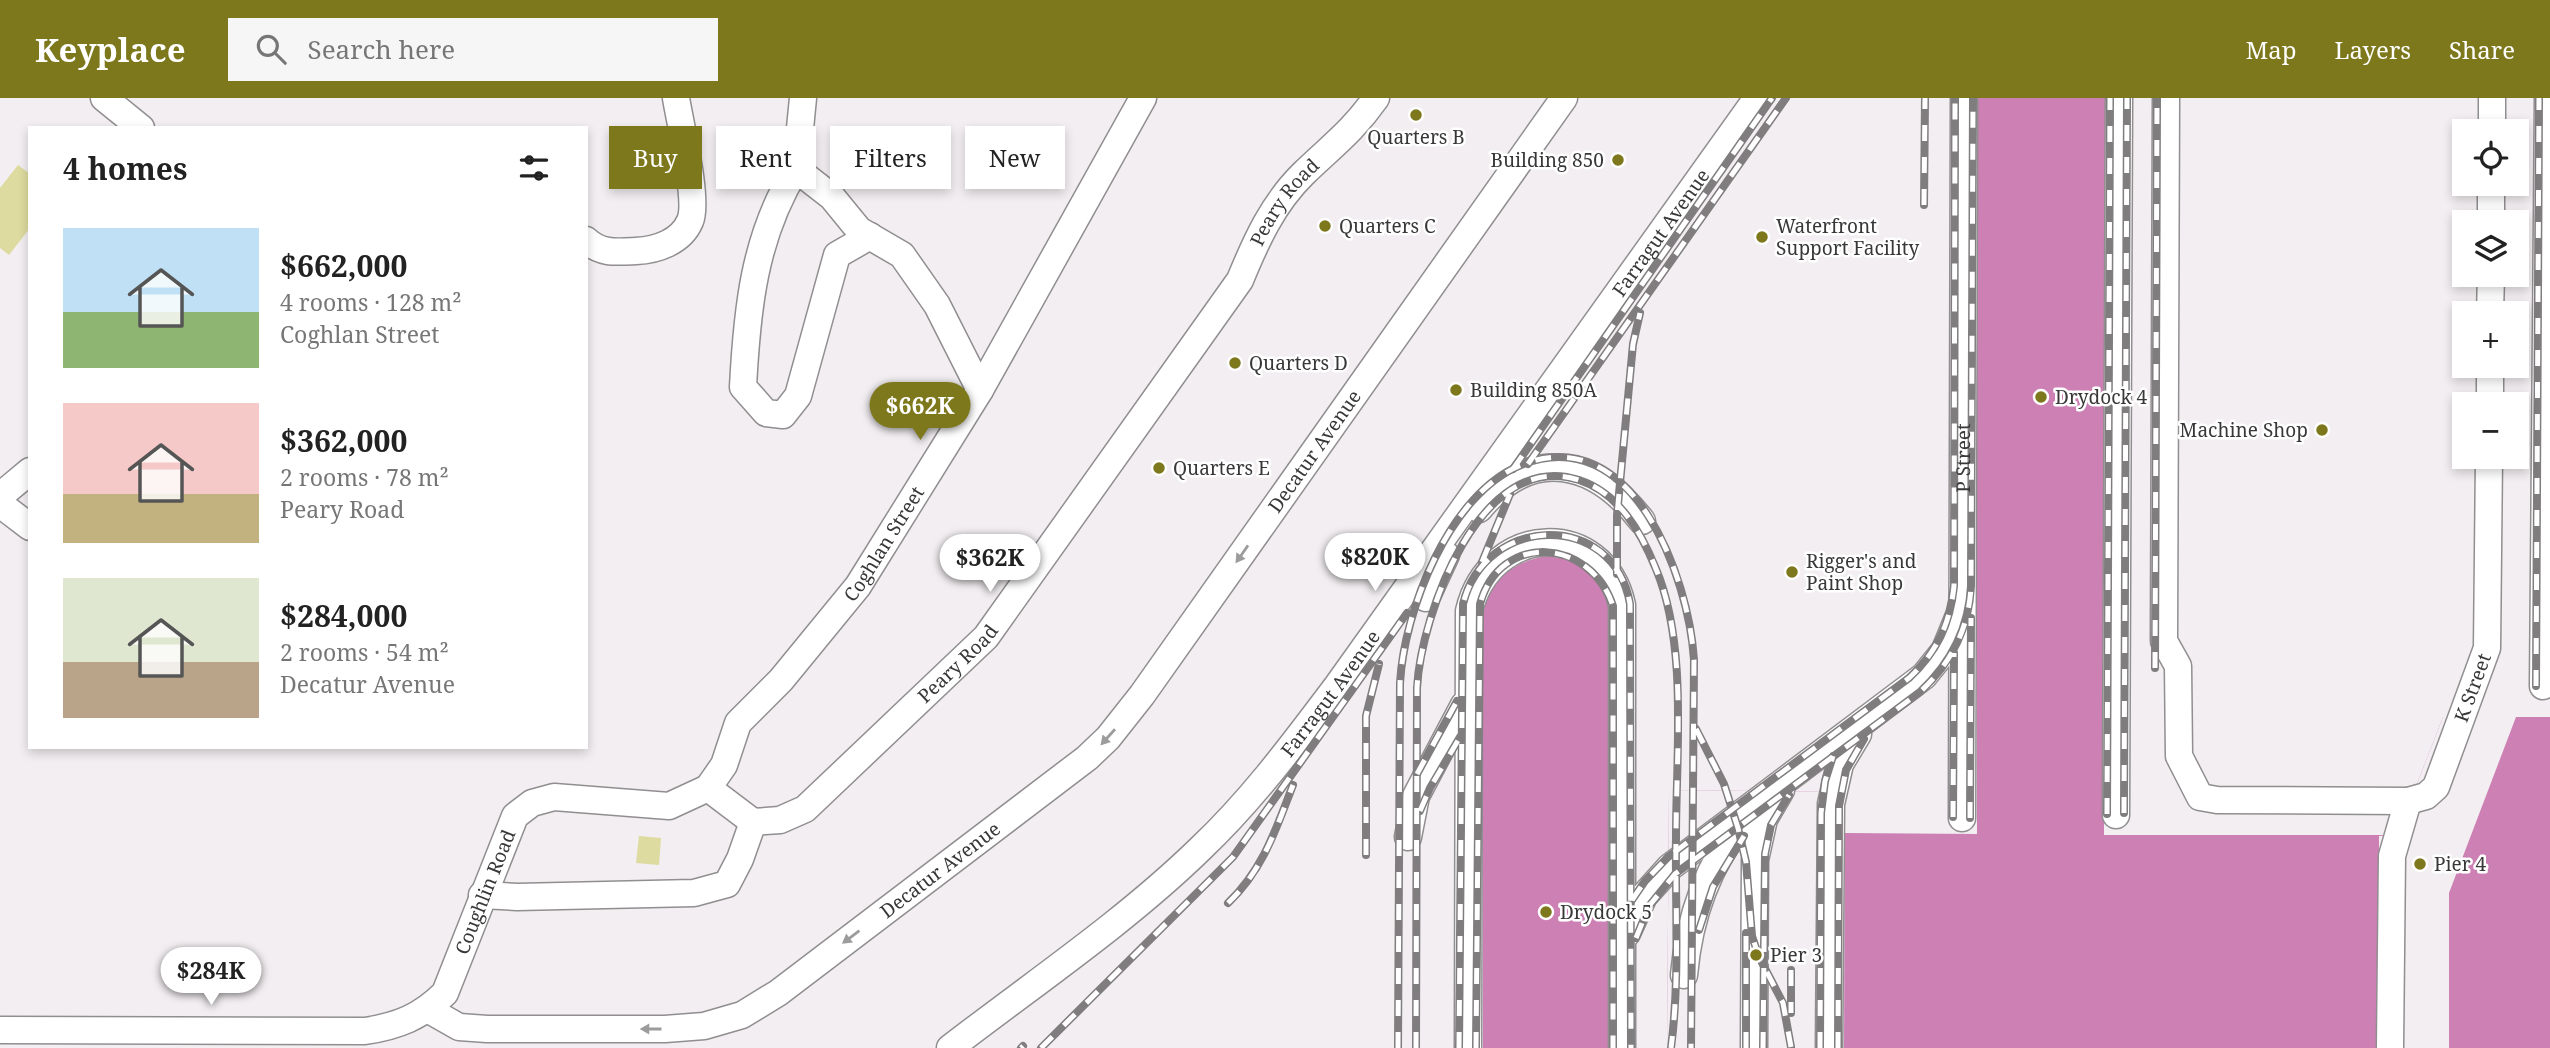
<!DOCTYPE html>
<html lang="en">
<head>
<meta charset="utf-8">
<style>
  body { margin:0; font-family:"Noto Serif",serif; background:#f6f6f6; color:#222; height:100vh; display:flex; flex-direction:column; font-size:26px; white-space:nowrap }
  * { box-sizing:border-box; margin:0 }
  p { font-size:23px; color:#767676 }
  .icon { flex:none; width:38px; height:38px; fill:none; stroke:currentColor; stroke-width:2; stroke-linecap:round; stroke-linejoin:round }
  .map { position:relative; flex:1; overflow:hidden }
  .side { position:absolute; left:28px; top:28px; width:560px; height:623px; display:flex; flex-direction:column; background:#fff; border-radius:0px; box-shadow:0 4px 10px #0003 }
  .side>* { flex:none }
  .top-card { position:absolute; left:609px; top:28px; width:665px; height:63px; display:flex; gap:14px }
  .tools { position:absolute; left:2452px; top:21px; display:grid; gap:14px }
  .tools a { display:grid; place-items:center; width:77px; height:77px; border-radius:0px; background:#fff; box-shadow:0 4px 10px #0003; font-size:35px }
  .price { position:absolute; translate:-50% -60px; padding:0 16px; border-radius:24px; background:#fff; color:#222; font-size:23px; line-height:46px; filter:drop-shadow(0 2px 4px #0008) }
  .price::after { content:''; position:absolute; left:50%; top:42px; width:21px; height:16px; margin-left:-10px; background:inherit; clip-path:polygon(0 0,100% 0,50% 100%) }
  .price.active { background:#7e781d; color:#fff }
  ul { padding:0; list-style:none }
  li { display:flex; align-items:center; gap:21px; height:175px; padding:0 35px }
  li span { display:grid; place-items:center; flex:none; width:196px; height:140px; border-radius:0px; color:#555 }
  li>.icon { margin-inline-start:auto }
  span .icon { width:84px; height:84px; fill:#fffc; stroke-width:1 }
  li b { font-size:30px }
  h2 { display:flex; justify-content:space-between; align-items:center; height:84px; padding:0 35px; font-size:30px }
  .tag { padding:0 24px; border-radius:0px; background:#fff; box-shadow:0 4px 10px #0003; font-size:24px; line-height:63px }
  .tag.active { background:#7e781d; color:#fff }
  header { display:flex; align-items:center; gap:42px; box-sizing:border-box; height:98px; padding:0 35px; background:#7e781d; color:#fff }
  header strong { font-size:33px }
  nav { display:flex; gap:38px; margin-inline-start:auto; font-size:24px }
  .search { width:490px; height:63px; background:#f6f6f6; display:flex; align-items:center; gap:18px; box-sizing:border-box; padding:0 24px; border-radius:0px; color:#767676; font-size:26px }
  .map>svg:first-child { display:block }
  .green { fill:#dedba0 }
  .water { fill:#cd80b4 }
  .pier { fill:#f2eef1 }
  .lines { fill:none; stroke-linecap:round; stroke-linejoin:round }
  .minor-casing { stroke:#918e90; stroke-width:29 }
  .minor { stroke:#fff; stroke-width:26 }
  .rail-casing { stroke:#807d7f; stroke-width:8 }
  .rail { stroke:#fff; stroke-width:5; stroke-dasharray:16; stroke-linecap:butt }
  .oneway { fill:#9c9c9c }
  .poi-dot { fill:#7e781d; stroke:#fff; stroke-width:2.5 }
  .labels { text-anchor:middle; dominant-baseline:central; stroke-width:5; stroke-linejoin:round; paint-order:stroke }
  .poi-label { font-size:19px; fill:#393839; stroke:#fff; text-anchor:start }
  .street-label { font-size:19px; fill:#393839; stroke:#fff }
</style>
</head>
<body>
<header>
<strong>Keyplace</strong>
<div class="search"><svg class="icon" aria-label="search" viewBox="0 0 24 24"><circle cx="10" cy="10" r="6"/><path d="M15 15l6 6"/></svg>Search here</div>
<nav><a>Map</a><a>Layers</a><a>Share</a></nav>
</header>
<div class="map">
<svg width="2550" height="950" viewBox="0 0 2550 950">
  <rect width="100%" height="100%" fill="#f2eef1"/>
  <!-- green -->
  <g class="green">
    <polygon points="18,67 30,76 30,130 9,157 0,150 0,90"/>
    <polygon points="639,738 661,740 659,767 636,765"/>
  </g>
  <!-- water -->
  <g class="water">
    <polygon points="1976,0 2106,0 2104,737 2397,737 2443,619 2550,619 2550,950 1667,950 1669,692 1845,694 1845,735 1977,736"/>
    <path d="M 1546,458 C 1583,460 1606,484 1611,520 L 1609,950 L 1483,950 L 1483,517 C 1488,482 1513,464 1546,458 Z"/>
  </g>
  <!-- pier -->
  <g class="pier">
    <polygon points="2443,619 2516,619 2449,795 2449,950 2379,950 2379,738 2397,737"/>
    <polygon points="1669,692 1845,694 1844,950 1667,950"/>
  </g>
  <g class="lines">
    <defs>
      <g id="minor">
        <polyline points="104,0 141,30"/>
        <polyline points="803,0 796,71 832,99 859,132 902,157 937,207 980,292"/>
        <path id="s1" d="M 2166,0 L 2164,543 L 2178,568 L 2179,658 L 2200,699 L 2217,702 L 2408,703 L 2426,698 L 2436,689 L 2487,550 L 2489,359"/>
        <polyline points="2492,33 2492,0"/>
        <path d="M 796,71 C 754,139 747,211 743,289 L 766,315 L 783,317 L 798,298 L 837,157 L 870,138"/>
        <polyline points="2491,124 2491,86"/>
        <path d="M 586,142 C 601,156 616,154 636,153 C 657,152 681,144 690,123 C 699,103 680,25 676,0"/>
        <polyline points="2490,215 2491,177"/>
        <polyline points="2490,306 2490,268"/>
        <polyline points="0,398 30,373"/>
        <polyline points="0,406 30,429"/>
        <path d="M 1479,411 C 1532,347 1595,362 1642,423"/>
        <polyline points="1426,500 1446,457"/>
        <polyline points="2543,588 2548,0"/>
        <path id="s2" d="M 708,690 L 724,667 L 738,625 L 781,582 L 858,488 L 980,292 L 1143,0"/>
        <polyline points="2116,717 2119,0"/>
        <path id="s3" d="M 1962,720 L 1964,0"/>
        <polyline points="1408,739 1416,698 1464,607"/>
        <path id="s4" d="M 482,797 L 517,799 L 694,795 L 727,786 L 740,761 L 753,724 L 780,722 L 805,711 L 986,539 L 1240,182 C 1256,143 1273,105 1304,75 C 1333,47 1352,34 1376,0"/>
        <polyline points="1627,835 1644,798 1670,769 1924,578 1945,552 1958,520"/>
        <path d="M 1684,877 C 1689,820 1707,768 1743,723"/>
        <path id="s5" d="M 429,912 L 459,929 L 487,931 L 665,931 L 704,928 L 742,917 L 778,895 L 1087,660 L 1108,640 L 1142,597 L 1564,0"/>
        <path id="s6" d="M 0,932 L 365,933 C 398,928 421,919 445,895 L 515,718 L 532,705 L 554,699 L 669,708 L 708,690 L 753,724"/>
        <path id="s7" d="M 950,950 C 1033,886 1125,824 1200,751 C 1252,702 1294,645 1337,588 L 1757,0"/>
        <path d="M 1468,950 L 1469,513 C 1490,425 1603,420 1622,507 L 1622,950"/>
        <polyline points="1754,950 1755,762 1764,721 1781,692"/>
        <polyline points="1829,950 1831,706 1840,666 1858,636"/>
        <polyline points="2390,950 2392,758 2408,703"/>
      </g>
    </defs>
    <!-- minor casing -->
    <use href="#minor" class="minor-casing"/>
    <!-- minor -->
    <use href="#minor" class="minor"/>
    <defs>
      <g id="rail">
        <polyline points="1924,107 1925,0"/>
        <polyline points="1528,366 1786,0"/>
        <polyline points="1513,371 1772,0"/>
        <polyline points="1482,464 1510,396"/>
        <polyline points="1617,476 1617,417 1633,246 1640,215"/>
        <polyline points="2155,570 2157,0"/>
        <polyline points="2536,588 2539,0"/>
        <polyline points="1696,631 1724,686 1738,730 1746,764 1752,838 1759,859 1783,905 1791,949"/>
        <polyline points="1417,676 1457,603"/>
        <polyline points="1420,713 1430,690 1460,639"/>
        <polyline points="2124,715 2127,0"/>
        <polyline points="2107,716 2110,0"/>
        <polyline points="1953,719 1954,555"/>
        <polyline points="1970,720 1971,520"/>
        <polyline points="1366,757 1366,618 1379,566"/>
        <path d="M 1632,802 L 1645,783 L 1668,759 L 1909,580 C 1937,554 1950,526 1954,488 L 1955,0"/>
        <path d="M 1228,805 C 1263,772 1276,731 1293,687"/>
        <polyline points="1699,832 1713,789 1744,738"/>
        <path d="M 1636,840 L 1649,808 L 1675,776 L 1920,594 C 1951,565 1969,531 1971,488 L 1973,0"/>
        <polyline points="1791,872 1791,915"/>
        <polyline points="1021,950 1023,948"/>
        <polyline points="1041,950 1233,759 1407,515"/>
        <path d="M 1398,950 L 1400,585 C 1404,513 1449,396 1521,367 C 1633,322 1689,480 1694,562 L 1691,950"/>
        <path d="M 1416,950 L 1417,590 C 1421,517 1480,350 1579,382 C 1619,395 1641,434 1656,471 C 1688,547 1676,656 1676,738 C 1675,808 1680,881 1671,950"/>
        <path d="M 1459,950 L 1463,506 C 1485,416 1614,412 1630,506 L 1631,950"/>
        <path d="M 1476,950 L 1480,506 C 1500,433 1591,440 1613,508 L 1613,950"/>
        <polyline points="1746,950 1746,835"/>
        <polyline points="1763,950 1765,756 1771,727 1789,697"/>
        <polyline points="1820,950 1821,715 1825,683 1833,658"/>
        <polyline points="1838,950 1839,708 1846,672 1864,641"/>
      </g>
    </defs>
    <!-- rail casing -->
    <use href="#rail" class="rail-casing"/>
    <!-- rail -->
    <use href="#rail" class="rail"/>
  </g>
  <!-- one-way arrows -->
  <defs><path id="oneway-solid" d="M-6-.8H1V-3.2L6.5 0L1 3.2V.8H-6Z" transform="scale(1.75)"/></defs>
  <g class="oneway">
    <use href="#oneway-solid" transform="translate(1242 456) rotate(125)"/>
    <use href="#oneway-solid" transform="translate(1108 639) rotate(132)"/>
    <use href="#oneway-solid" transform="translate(851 839) rotate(143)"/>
    <use href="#oneway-solid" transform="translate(651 931) rotate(-180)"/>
  </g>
  <!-- markers -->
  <g class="poi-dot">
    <circle cx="1416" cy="17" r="7"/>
    <circle cx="1618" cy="62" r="7"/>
    <circle cx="1325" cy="128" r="7"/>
    <circle cx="1762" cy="139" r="7"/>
    <circle cx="1235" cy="265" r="7"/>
    <circle cx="1456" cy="292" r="7"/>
    <circle cx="2041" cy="299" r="7"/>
    <circle cx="2322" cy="332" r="7"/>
    <circle cx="1159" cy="370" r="7"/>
    <circle cx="1792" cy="474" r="7"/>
    <circle cx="2420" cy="766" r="7"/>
    <circle cx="1546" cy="814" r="7"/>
    <circle cx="1756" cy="857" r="7"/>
  </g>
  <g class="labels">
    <!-- poi labels -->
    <g class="poi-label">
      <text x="1416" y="39" text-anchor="middle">Quarters B</text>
      <text x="1604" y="62" text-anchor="end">Building 850</text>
      <text x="1339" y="128">Quarters C</text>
      <text x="1776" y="128">Waterfront<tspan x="1776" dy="22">Support Facility</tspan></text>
      <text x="1249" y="265">Quarters D</text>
      <text x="1470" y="292">Building 850A</text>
      <text x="2055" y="299">Drydock 4</text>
      <text x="2308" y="332" text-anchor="end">Machine Shop</text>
      <text x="1173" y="370">Quarters E</text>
      <text x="1806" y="463">Rigger's and<tspan x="1806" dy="22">Paint Shop</tspan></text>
      <text x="2434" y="766">Pier 4</text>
      <text x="1560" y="814">Drydock 5</text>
      <text x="1770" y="857">Pier 3</text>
    </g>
    <!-- street labels -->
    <g class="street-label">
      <text stroke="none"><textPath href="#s4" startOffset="1146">Peary Road</textPath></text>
      <text stroke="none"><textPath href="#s7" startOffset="1090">Farragut Avenue</textPath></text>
      <text stroke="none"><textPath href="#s5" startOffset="1132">Decatur Avenue</textPath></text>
      <text stroke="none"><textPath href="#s3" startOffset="360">P Street</textPath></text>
      <text stroke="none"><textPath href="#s2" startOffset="304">Coghlan Street</textPath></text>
      <text stroke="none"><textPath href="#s4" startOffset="579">Peary Road</textPath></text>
      <text stroke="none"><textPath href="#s1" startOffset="1054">K Street</textPath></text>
      <text stroke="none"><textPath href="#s7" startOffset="523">Farragut Avenue</textPath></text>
      <text stroke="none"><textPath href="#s5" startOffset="565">Decatur Avenue</textPath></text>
      <text stroke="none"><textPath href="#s6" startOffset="564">Coughlin Road</textPath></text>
    </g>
  </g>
</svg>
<div class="tools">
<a><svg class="icon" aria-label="locate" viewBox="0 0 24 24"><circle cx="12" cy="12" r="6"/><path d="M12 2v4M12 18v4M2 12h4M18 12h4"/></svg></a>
<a><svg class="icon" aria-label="layers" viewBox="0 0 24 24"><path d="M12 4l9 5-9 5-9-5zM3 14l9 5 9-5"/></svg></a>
<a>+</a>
<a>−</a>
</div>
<b class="price active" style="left:920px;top:344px">$662K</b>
<b class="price" style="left:1375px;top:495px">$820K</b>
<b class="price" style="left:990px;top:496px">$362K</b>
<b class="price" style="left:211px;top:909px">$284K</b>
<div class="top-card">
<a class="tag active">Buy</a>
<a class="tag">Rent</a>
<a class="tag">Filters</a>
<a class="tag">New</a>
</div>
<section class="side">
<h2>4 homes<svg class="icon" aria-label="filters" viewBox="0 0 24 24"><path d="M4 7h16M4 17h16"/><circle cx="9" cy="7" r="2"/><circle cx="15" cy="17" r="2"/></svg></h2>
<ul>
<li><span style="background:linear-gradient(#bfe0f5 60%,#8fb573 0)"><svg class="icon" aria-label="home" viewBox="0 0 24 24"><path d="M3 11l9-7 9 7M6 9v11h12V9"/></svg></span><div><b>$662,000</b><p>4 rooms · 128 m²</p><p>Coghlan Street</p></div></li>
<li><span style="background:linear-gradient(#f6c9c9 65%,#c2b280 0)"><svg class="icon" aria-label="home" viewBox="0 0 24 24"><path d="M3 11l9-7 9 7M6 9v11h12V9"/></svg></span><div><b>$362,000</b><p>2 rooms · 78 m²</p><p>Peary Road</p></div></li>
<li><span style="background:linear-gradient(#dfe7d0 60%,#b9a48a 0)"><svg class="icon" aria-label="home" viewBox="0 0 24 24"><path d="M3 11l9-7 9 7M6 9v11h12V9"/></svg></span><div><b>$284,000</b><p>2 rooms · 54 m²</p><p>Decatur Avenue</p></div></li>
</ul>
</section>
</div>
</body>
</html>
